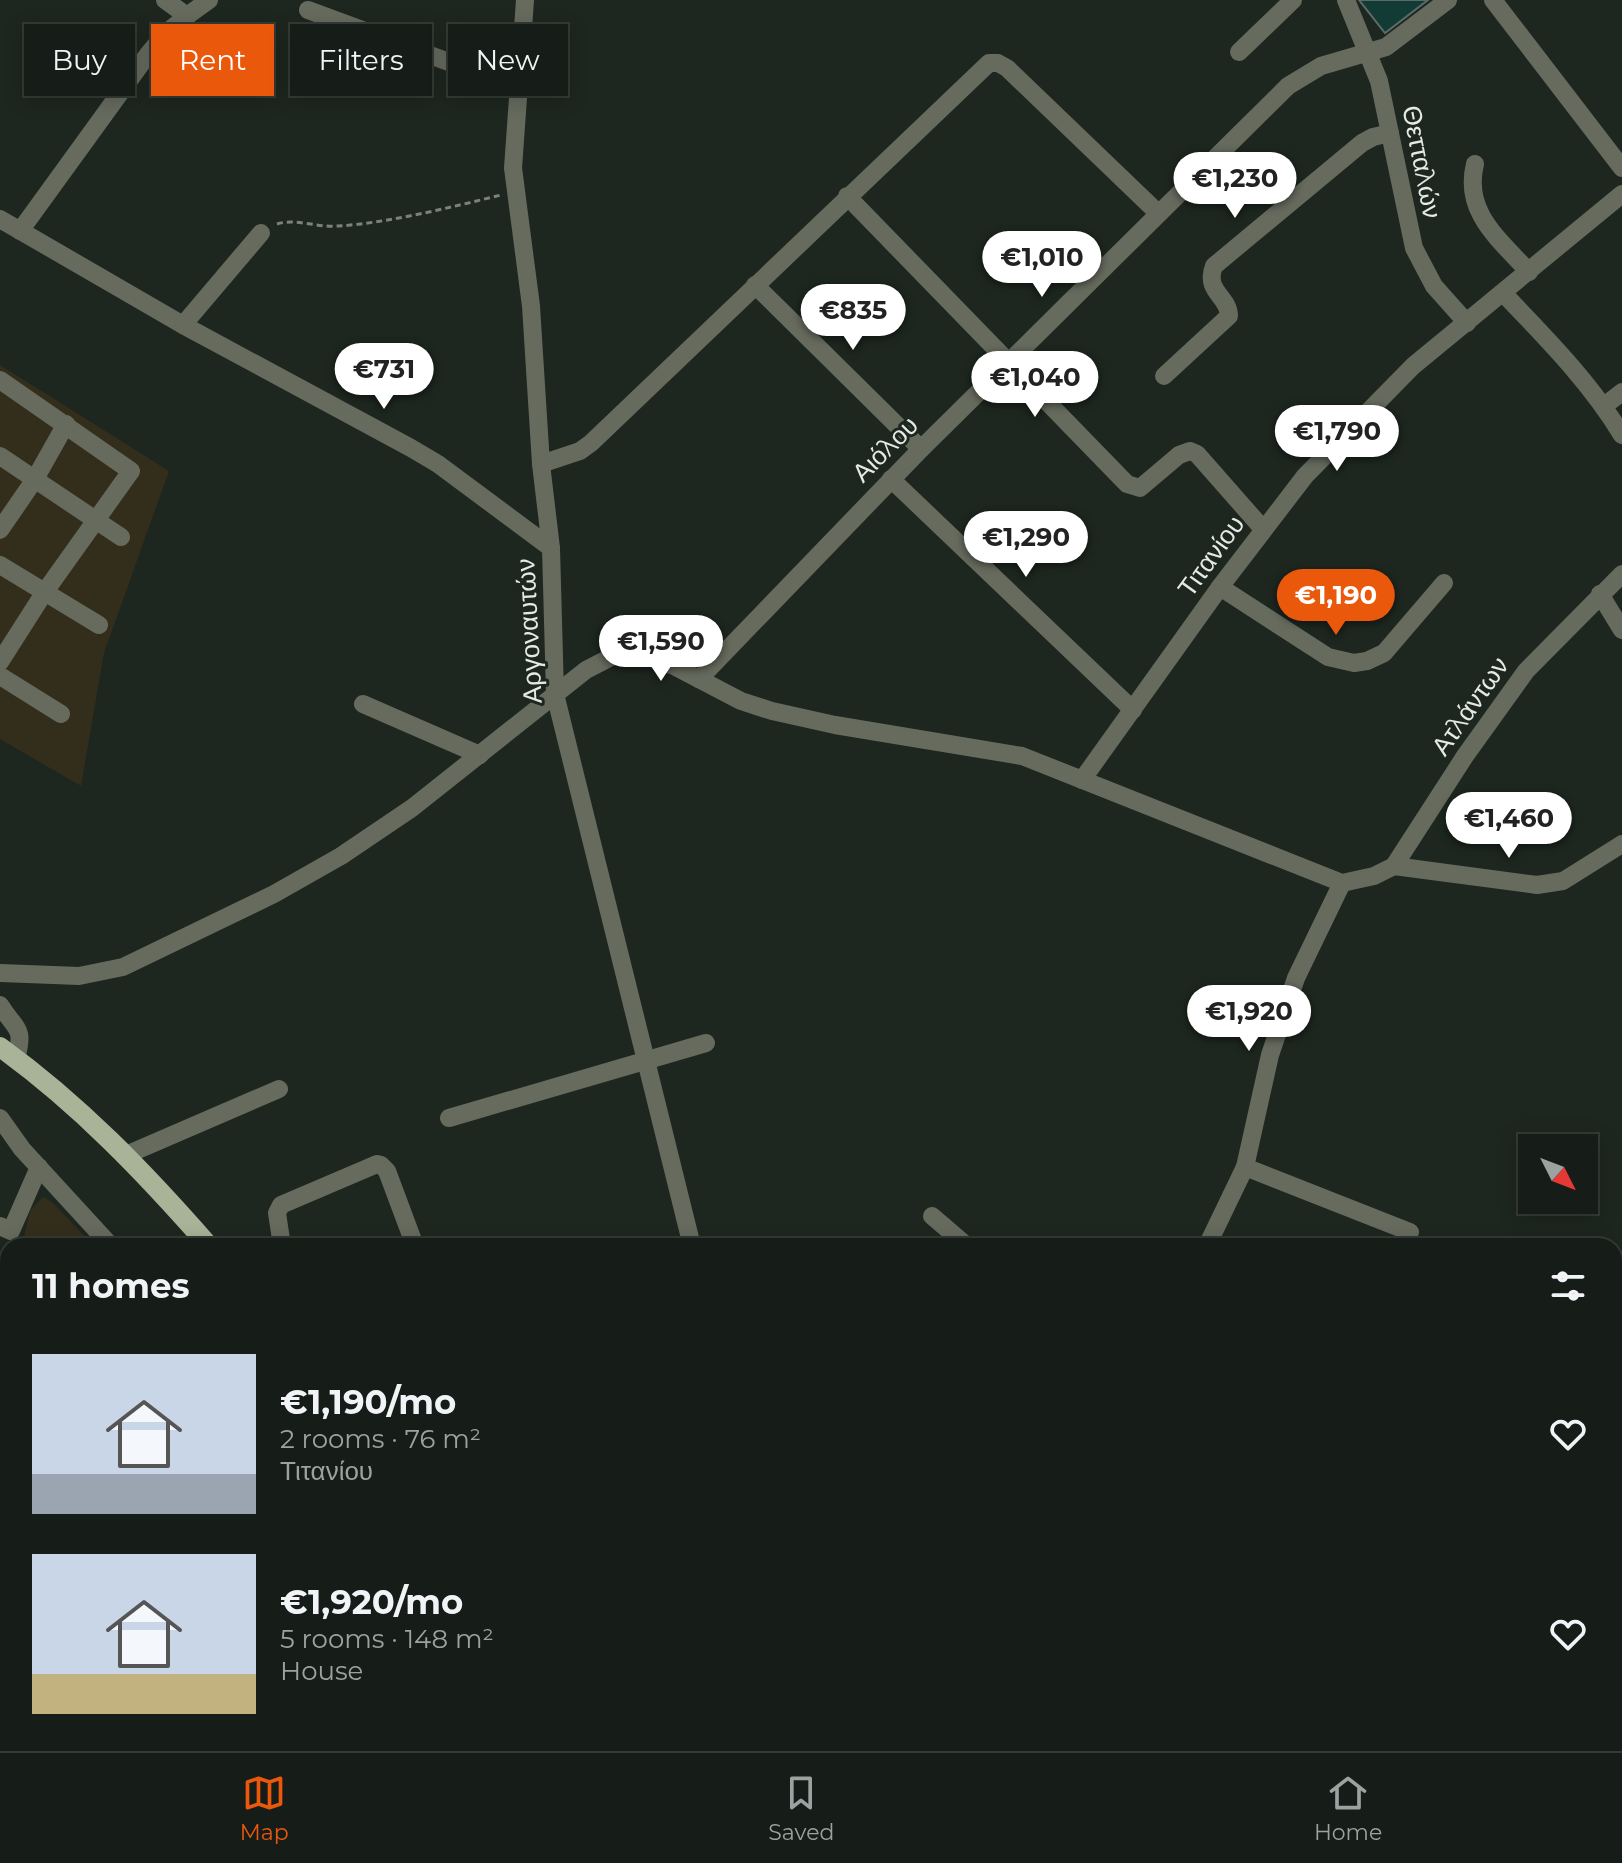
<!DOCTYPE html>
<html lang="en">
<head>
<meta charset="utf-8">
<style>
  body { margin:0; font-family:Montserrat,sans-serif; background:#1f2520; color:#f1f3f6; height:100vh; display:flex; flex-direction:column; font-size:30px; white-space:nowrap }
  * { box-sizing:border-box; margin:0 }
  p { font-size:26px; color:#9ea1a1 }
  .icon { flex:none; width:44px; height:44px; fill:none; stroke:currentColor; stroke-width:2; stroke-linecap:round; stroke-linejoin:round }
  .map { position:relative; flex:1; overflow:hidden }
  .drawer { position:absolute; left:0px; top:1238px; width:1622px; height:514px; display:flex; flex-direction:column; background:#161c17; border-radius:24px 24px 0 0; box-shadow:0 4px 20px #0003,0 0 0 2px #353a36 }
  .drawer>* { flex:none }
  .guide { position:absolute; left:24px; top:24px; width:800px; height:72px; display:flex; gap:16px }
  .needle { width:52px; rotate:132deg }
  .tools { position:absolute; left:1518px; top:1134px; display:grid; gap:16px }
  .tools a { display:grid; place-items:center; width:80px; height:80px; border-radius:0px; background:#161c17; box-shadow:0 4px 20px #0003,0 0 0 2px #353a36; font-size:40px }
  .price { position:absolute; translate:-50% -68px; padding:0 18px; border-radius:28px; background:#fff; color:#222; font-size:26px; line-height:52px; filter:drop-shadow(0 2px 4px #0008) }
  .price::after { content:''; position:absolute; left:50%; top:48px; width:24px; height:18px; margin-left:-12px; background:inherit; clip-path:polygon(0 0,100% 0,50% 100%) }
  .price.on { background:#ea580c; color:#fff }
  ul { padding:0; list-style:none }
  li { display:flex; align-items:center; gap:24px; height:200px; padding:0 32px }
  li span { display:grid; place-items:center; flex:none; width:224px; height:160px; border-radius:0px; color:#555 }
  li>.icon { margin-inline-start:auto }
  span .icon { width:96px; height:96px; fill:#fffc; stroke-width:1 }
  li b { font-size:34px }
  h2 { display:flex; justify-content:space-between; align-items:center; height:96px; padding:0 32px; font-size:34px }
  .pill { padding:0 28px; border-radius:0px; background:#161c17; box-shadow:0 4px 20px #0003,0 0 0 2px #353a36; font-size:28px; line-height:72px }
  .pill.on { background:#ea580c; color:#fff }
  .dock { display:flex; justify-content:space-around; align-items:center; height:112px; border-top:2px solid #353a36; background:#161c17; font-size:22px; color:#9ea1a1 }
  .dock a { display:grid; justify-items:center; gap:4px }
  .dock .on { color:#ea580c }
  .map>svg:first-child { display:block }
  .green { fill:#332e1c }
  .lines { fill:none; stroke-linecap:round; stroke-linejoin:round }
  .river { stroke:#517881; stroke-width:30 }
  .building { fill:#133b36; stroke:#5b6a67; stroke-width:2 }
  .path { stroke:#7b827c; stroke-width:3; stroke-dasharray:6 4; stroke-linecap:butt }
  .minor { stroke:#666b5e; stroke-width:18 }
  .major { stroke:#a9b398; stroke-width:20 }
  .labels { text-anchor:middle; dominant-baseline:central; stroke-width:6; stroke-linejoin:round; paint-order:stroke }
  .street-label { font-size:26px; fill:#e4eae5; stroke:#1d261f }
</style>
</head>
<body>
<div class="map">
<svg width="1622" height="1751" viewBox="0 0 1622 1751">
  <rect width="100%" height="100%" fill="#1d261f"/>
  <!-- green -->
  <g class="green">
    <polygon points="0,365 169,471 104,653 81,786 0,739"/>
    <polygon points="43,1197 52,1202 94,1246 33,1246 24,1236 30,1211"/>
    <polygon points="8,1257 8,1509 0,1496 0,1263"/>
    <polygon points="59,1744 497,1744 500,1751 65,1751"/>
  </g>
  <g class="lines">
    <!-- river -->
    <g class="river">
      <polyline points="0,1370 8,1378"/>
      <polyline points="123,1744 126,1751"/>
    </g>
  </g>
  <!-- building -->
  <polygon class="building" points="1359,0 1428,0 1385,33"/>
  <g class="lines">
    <!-- path -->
    <g class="path">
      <path d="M 277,224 C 296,218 318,228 338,226 C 388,223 452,207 501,195"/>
      <polyline points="443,1744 447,1751"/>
    </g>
    <!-- minor -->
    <g class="minor">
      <polyline points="165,0 187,16 209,0"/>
      <polyline points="525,0 513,168 531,306 541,464 551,548 555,694 692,1246"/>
      <polyline points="1346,0 1379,81 1414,248 1434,286 1467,323"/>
      <polyline points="1493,0 1622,168"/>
      <polyline points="308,10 519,88"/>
      <polyline points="1239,52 1293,0"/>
      <path d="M 1475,164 C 1463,212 1499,239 1529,272"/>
      <polyline points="847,196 1127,484 1140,488 1179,455 1190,451 1197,454 1263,529"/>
      <polyline points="0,219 183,325 411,448 438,464 551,548"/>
      <polyline points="20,231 149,53 166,33 187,16"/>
      <polyline points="755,285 921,449"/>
      <path d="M 1504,294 C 1546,338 1590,382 1622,435"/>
      <polyline points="183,325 261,233"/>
      <path d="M 1164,376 L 1229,316 C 1229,296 1204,292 1214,266 L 1362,143 L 1373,137 L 1390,133"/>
      <polyline points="0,380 131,471 44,593 0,662"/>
      <polyline points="1604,406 1622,392"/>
      <polyline points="0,456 121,537"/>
      <polyline points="541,464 580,451 591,443 989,63 998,63 1007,68 1158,213"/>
      <polyline points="891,479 1133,710"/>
      <polyline points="0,530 35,479 66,424"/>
      <polyline points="0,565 99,625"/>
      <polyline points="1220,587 1328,657 1354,663 1367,661 1384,653 1444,583"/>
      <polyline points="1600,594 1622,630"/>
      <polyline points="0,676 61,714"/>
      <polyline points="699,679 921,449 1288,86 1321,66 1386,47 1448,0"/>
      <polyline points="363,704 480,755"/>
      <polyline points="1082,780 1220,587 1305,476 1413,366 1622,194"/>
      <polyline points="1394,866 1537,885 1563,881 1622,844"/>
      <polyline points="0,973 79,976 123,967 274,894 341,856 412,808 586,670 615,655 629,653 643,655 674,666 741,701 772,711 835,725 1022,756 1342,883 1374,876 1394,866 1465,756 1526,671 1622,574"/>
      <path d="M 0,1005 C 16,1031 25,1026 16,1059"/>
      <polyline points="0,1118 22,1149 111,1246"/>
      <polyline points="449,1118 706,1043"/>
      <polyline points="126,1155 279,1089"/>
      <polyline points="1245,1167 1410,1232"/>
      <polyline points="932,1216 967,1246"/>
      <polyline points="0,1226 11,1231 39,1167"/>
      <polyline points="282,1246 277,1213 281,1205 377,1164 381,1165 387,1171 415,1246"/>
      <polyline points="1207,1246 1245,1167 1270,1055 1296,978 1342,883"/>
      <polyline points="513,1744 516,1751"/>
      <polyline points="772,1744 773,1751"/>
    </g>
    <!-- major -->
    <g class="major">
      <path d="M 0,1047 C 79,1104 145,1173 209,1246"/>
      <polyline points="625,1744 632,1751"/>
    </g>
  </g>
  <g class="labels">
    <!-- street labels -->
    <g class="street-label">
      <text transform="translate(1422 162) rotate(79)">Θετταλών</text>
      <text transform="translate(885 449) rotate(-45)">Αιόλου</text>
      <text transform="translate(1211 556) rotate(-54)">Τιτανίου</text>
      <text transform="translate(529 631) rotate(-93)">Αργοναυτών</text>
      <text transform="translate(1470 706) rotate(-55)">Ατλάντων</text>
    </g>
  </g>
</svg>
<div class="tools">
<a><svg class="needle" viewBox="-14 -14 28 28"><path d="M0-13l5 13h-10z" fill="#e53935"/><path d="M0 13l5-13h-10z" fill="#9ea1a1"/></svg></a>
</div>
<b class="price" style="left:1235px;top:220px">€1,230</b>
<b class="price" style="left:1042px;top:299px">€1,010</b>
<b class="price" style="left:853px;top:352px">€835</b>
<b class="price" style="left:384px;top:411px">€731</b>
<b class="price" style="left:1035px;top:419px">€1,040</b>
<b class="price" style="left:1337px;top:473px">€1,790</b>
<b class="price" style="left:1026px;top:579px">€1,290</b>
<b class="price on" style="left:1336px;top:637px">€1,190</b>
<b class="price" style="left:661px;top:683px">€1,590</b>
<b class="price" style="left:1509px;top:860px">€1,460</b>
<b class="price" style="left:1249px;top:1053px">€1,920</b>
<div class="guide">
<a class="pill">Buy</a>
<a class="pill on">Rent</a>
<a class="pill">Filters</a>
<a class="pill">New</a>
</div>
<section class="drawer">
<h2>11 homes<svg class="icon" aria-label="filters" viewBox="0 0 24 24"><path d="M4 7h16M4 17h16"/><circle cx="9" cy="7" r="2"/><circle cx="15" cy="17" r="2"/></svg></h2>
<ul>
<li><span style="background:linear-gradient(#c9d6e8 75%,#9aa5b1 0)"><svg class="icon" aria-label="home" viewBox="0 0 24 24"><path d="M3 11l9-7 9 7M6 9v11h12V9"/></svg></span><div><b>€1,190/mo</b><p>2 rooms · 76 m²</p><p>Τιτανίου</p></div><svg class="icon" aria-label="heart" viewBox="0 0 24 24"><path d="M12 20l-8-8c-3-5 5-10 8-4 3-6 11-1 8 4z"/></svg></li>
<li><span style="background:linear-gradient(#c9d6e8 75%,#c2b280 0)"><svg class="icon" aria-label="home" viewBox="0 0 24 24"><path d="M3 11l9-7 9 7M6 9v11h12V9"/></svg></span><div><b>€1,920/mo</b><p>5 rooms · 148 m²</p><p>House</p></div><svg class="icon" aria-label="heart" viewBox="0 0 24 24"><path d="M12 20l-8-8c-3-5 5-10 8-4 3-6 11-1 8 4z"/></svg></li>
</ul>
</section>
</div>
<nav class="dock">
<a class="on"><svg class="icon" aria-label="map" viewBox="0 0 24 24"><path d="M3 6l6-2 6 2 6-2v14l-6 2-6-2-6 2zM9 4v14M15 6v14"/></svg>Map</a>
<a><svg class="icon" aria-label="saved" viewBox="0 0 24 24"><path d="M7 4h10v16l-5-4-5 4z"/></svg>Saved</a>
<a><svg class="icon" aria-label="home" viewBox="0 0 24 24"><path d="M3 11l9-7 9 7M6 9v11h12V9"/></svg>Home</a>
</nav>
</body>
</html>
